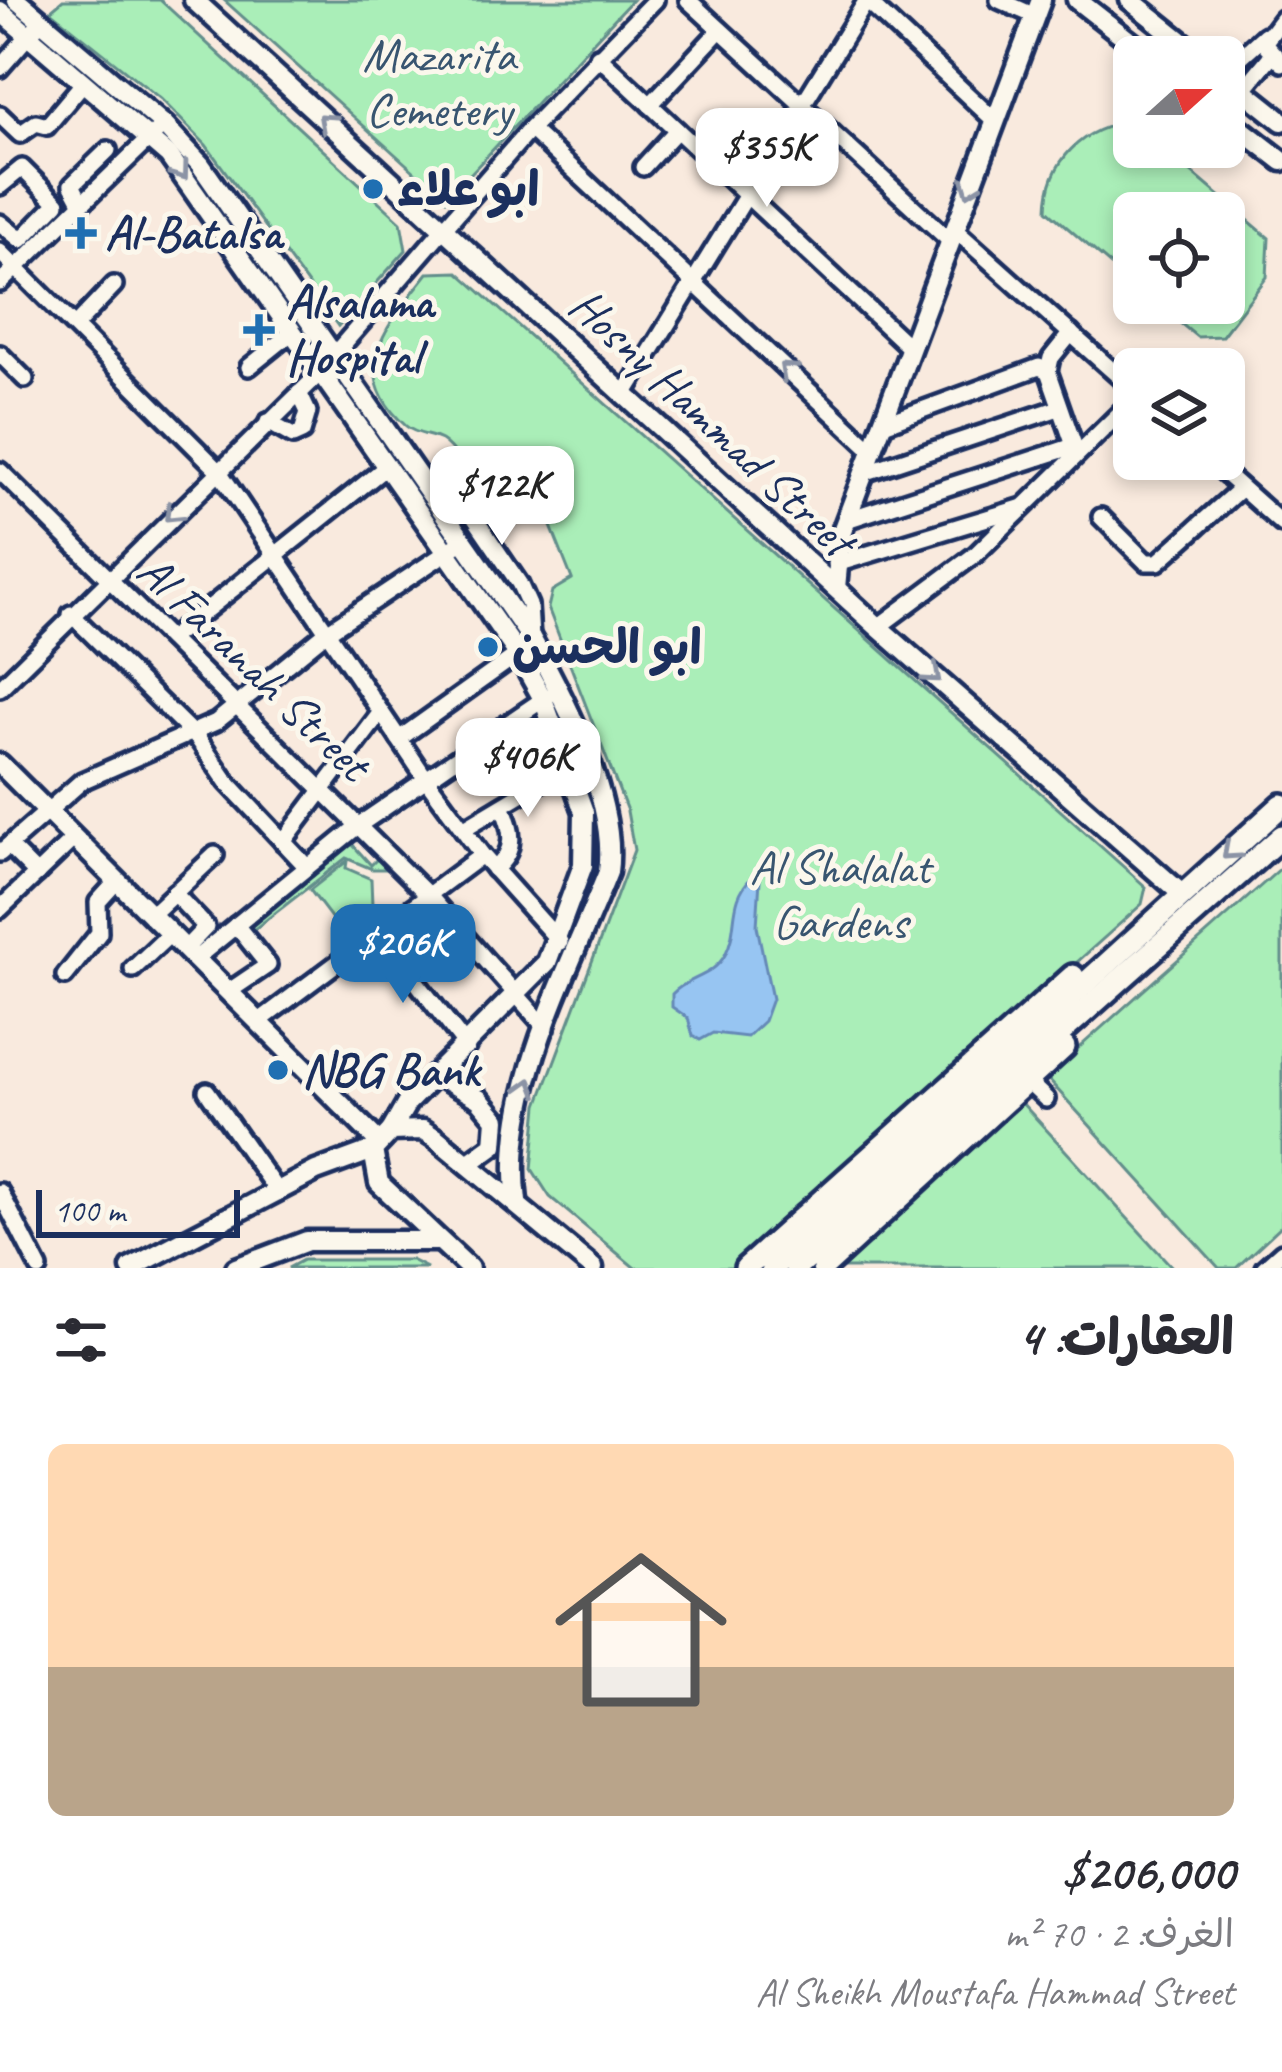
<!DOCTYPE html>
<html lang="ar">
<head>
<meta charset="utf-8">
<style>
  body { margin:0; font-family:Caveat,"Playpen Sans Arabic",sans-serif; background:#f7f7f7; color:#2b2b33; direction:rtl; height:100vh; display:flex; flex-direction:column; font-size:45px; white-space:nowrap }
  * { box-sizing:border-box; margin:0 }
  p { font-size:39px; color:#7c7c81 }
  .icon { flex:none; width:66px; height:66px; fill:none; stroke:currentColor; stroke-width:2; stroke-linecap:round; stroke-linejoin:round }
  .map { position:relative; height:1268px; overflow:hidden; direction:ltr }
  .sheet { display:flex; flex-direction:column; background:#fff; flex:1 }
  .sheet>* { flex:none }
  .needle { width:78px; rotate:69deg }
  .buttons { position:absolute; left:1113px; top:36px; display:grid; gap:24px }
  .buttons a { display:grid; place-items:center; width:132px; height:132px; border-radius:18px; background:#fff; box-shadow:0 6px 18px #0003; font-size:60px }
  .scale { position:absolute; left:36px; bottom:30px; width:204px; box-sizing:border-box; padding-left:12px; border:6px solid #1b2f5e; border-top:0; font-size:33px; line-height:42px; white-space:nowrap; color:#1b2f5e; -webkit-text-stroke:9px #fbf7ec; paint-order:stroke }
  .price { position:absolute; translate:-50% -102px; padding:0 27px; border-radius:24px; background:#fff; color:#222; font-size:39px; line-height:78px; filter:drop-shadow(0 3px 6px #0008) }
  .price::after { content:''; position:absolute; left:50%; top:72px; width:36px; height:27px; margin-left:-18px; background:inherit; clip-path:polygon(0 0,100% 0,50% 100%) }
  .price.current { background:#1f6fb2; color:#fff }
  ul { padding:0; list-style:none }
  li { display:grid; align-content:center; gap:24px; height:636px; padding:0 48px }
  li+li { border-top:3px solid #e1e1e2 }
  li span { display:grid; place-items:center; height:372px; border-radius:18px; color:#555 }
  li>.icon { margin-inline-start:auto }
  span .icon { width:216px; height:216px; fill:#fffc; stroke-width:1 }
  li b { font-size:51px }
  h2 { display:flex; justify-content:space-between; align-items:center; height:144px; padding:0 48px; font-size:51px }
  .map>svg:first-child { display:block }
  .green { fill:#aaeeb8; stroke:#628e8b; stroke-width:3 }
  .water { fill:#97c5f2; stroke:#6589b7; stroke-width:3 }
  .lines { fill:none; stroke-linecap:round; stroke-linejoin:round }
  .minor-casing { stroke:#1b2f5e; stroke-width:24 }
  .major-casing { stroke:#1b2f5e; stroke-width:27 }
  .highway-casing { stroke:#1b2f5e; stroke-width:30 }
  .minor { stroke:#fbf7ec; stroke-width:15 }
  .major { stroke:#fbf7ec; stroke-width:18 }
  .highway { stroke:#fbf7ec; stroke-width:21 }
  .oneway { stroke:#8b93a5 }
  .poi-dot { fill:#1f6fb2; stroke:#fbf7ec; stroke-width:4.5 }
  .labels { text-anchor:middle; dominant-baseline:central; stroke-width:10; stroke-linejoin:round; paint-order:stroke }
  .park-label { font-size:48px; fill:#385570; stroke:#fbf7ec }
  .poi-label { font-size:48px; font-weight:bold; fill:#1b2f5e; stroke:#fbf7ec; text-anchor:start }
  .street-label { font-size:48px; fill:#1b2f5e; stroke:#fbf7ec }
</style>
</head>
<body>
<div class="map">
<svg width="1282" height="1268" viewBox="0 0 1282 1268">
  <rect width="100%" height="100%" fill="#f9eade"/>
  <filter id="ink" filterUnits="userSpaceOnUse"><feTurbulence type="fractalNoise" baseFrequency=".00833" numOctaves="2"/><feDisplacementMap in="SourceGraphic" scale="24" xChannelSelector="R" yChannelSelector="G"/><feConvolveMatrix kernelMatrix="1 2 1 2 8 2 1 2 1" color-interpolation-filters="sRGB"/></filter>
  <g filter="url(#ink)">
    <!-- green -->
    <g class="green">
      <polygon points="63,0 160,0 401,222 406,250 338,326 206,145 161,99 50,11"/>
      <polygon points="224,0 632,0 446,200"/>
      <path d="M 1131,122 L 1134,147 L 1162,147 L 1269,238 L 1267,277 L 1222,336 L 1197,337 L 1156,303 L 1224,303 L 1224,213 L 1134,213 L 1134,285 L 1047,210 C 1048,160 1083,127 1131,122 Z"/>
      <path d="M 458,272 L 1146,887 L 1142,904 L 735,1268 L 635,1268 L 550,1197 L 532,1169 L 538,1105 L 634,850 L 627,811 L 548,608 L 552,591 L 572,579 L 543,506 L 516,515 L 482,465 L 466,468 C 459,459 451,446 441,440 C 430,434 416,435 406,426 C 343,370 390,322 428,273 Z"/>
      <polygon points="352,844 371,865 381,855 395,869 372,869 346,858 247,935 241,929"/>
      <polygon points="347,861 346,868 371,879 372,905 378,909 345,936 310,890"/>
      <polygon points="1282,867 1282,1225 1236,1268 1219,1268 1046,1077"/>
      <polygon points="1021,1102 1173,1268 839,1268"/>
      <polygon points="303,1260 411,1260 427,1268 288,1268"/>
    </g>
    <!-- water -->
    <path class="water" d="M 752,877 L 760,880 L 757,926 L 772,999 L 764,1021 L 747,1037 L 713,1033 L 700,1040 L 693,1036 L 688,1018 L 672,1007 L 672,994 C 687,977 712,978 725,955 C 740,927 727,901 752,877 Z"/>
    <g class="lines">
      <defs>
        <g id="minor">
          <polyline points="688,0 950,241"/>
          <polyline points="866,0 995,121"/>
          <polyline points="999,0 1035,16"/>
          <polyline points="1282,19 1264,43 1282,63"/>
          <polyline points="598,56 910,348"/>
          <polyline points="0,68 42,20"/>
          <polyline points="1224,72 1265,35"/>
          <polyline points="1243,90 1271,56"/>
          <polyline points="650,105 720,30"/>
          <polyline points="0,115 20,134 36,123 47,126 84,82"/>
          <polyline points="530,129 872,450"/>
          <polyline points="643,167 677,130"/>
          <polyline points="0,186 22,168 57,203 21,240 0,223"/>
          <polyline points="80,200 72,185 108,150"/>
          <polyline points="954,229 1134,390"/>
          <polyline points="0,252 218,470 426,779 482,855 560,942"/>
          <polyline points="0,283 157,131"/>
          <polyline points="75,326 114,285"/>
          <polyline points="1071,333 1051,358 1048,371 1077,454"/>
          <polyline points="0,354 25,379"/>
          <polyline points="333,356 530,129 655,0"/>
          <polyline points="249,367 290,334"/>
          <polyline points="625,393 867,0"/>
          <polyline points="268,422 293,436 302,432 308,412 299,393"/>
          <polyline points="881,425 1039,367 1048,371"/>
          <polyline points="1209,459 1282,524"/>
          <polyline points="0,471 431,898 546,1028"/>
          <polyline points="864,473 1059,408"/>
          <polyline points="428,489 445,488 459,495 519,583 529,605 531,638"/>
          <polyline points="1101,517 1146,562 1158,562 1241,488"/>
          <polyline points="846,520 1074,446"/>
          <polyline points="836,564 1020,508"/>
          <polyline points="71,614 198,739 227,782 307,867"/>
          <polyline points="878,627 976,554 1134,399"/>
          <polyline points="170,639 386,467"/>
          <polyline points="0,688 318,375"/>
          <polyline points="399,739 518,654"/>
          <polyline points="463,829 568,766"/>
          <polyline points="283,842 381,712"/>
          <polyline points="10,847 37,874"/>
          <polyline points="0,853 82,781 216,722 327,632 456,546"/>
          <path d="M 494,869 C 517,852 513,830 502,806"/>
          <polyline points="174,893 206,927 185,949"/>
          <polyline points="0,909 74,838"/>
          <polyline points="151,915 215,855"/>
          <polyline points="380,935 467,1047"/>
          <polyline points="195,959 359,825 548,696"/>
          <polyline points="133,969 170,934"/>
          <polyline points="65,976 99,933 98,902 117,881"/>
          <polyline points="228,992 268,965 236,925"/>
          <polyline points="258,1022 482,855"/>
          <polyline points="1027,1081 1046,1099"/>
          <polyline points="207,1091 277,1191"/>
          <polyline points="0,1192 39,1268"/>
          <polyline points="1264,1268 1282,1252"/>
        </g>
        <g id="major">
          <path d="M 17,0 L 164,125 L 200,164 L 531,638 C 565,699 618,802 608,872 C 568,974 502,1089 517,1201"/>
          <polyline points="194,0 878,627 1183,895"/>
          <polyline points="1077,0 1150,57"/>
          <polyline points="1130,0 1201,57"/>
          <polyline points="0,11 169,156 518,654 543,699 584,812 583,865 547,962 407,1103 391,1131"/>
          <polyline points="1224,75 1282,121"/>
          <polyline points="1224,116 1282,161"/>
          <polyline points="836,588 841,534 1041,0"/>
          <polyline points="0,764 377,1140"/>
          <polyline points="438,1076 479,1099 496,1119 494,1145 469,1163"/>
          <polyline points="131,1268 316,1171 373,1150"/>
          <polyline points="236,1268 307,1241 436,1241"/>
          <polyline points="469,1268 379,1183 373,1150 391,1131 423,1130 437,1139 593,1268"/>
        </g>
        <g id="highway">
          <polyline points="746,1268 1073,976"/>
          <polyline points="772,1268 1282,805"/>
          <polyline points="796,1268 1282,836"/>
          <polyline points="823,1268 1064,1047"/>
        </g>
      </defs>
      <!-- minor casing -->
      <use href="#minor" class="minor-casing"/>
      <!-- major casing -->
      <use href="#major" class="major-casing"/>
      <!-- highway casing -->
      <use href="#highway" class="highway-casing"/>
      <!-- minor -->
      <use href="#minor" class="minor"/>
      <!-- major -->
      <use href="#major" class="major"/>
      <!-- highway -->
      <use href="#highway" class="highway"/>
    </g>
    <!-- one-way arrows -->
    <defs><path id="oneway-chevron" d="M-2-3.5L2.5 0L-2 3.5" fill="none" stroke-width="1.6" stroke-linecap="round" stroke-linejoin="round" transform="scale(3)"/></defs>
    <g class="oneway">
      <use href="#oneway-chevron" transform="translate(326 121) rotate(-138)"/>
      <use href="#oneway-chevron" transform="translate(181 172) rotate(54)"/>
      <use href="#oneway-chevron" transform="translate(970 188) rotate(111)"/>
      <use href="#oneway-chevron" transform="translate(787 370) rotate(-137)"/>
      <use href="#oneway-chevron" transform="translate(172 514) rotate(136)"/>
      <use href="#oneway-chevron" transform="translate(933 675) rotate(41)"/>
      <use href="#oneway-chevron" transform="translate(1230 852) rotate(138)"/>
      <use href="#oneway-chevron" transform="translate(528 1087) rotate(-73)"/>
    </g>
  </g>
  <!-- markers -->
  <g class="poi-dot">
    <circle cx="373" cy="189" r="12"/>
    <path d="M75 215h12v12h12v12h-12v12h-12v-12h-12v-12h12z"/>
    <path d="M253 312h12v12h12v12h-12v12h-12v-12h-12v-12h12z"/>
    <circle cx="488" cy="647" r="12"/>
    <circle cx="278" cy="1070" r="12"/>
  </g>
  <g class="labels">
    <!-- park labels -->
    <g class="park-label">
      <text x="439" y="55">Mazarita<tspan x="439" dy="55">Cemetery</tspan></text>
      <text x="840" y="867">Al Shalalat<tspan x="840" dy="55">Gardens</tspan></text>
    </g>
    <!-- poi labels -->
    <g class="poi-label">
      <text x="397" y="189">ابو علاء</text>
      <text x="105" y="233">Al-Batalsa</text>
      <text x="286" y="302">Alsalama<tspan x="286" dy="55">Hospital</tspan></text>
      <text x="512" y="647">ابو الحسن</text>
      <text x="302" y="1070">NBG Bank</text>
    </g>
    <!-- street labels -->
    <g class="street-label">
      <text transform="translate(712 422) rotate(43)">Hosny Hammad Street</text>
      <text transform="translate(254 667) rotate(44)">Al Faranah Street</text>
    </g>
  </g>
</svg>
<div class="buttons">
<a><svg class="needle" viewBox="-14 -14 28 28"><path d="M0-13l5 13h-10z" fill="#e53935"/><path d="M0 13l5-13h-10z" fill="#7c7c81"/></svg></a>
<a><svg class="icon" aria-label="locate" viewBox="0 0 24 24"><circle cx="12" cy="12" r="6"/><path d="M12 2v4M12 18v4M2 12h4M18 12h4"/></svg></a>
<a><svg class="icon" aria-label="layers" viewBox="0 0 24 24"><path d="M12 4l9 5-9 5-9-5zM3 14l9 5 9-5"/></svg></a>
</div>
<div class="scale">100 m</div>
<b class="price" style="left:767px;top:210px">$355K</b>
<b class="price" style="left:502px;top:548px">$122K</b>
<b class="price" style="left:528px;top:820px">$406K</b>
<b class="price current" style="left:403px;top:1006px">$206K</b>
</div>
<section class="sheet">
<h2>العقارات: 4<svg class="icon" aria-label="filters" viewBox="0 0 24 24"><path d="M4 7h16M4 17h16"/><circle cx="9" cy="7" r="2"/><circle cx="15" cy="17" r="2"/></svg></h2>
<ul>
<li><span style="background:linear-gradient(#ffd9b3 60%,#b9a48a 0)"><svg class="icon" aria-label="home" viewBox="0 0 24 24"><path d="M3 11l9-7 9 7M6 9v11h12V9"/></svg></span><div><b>$206,000</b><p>الغرف: 2 · 70 m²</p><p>Al Sheikh Moustafa Hammad Street</p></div></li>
</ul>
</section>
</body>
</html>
